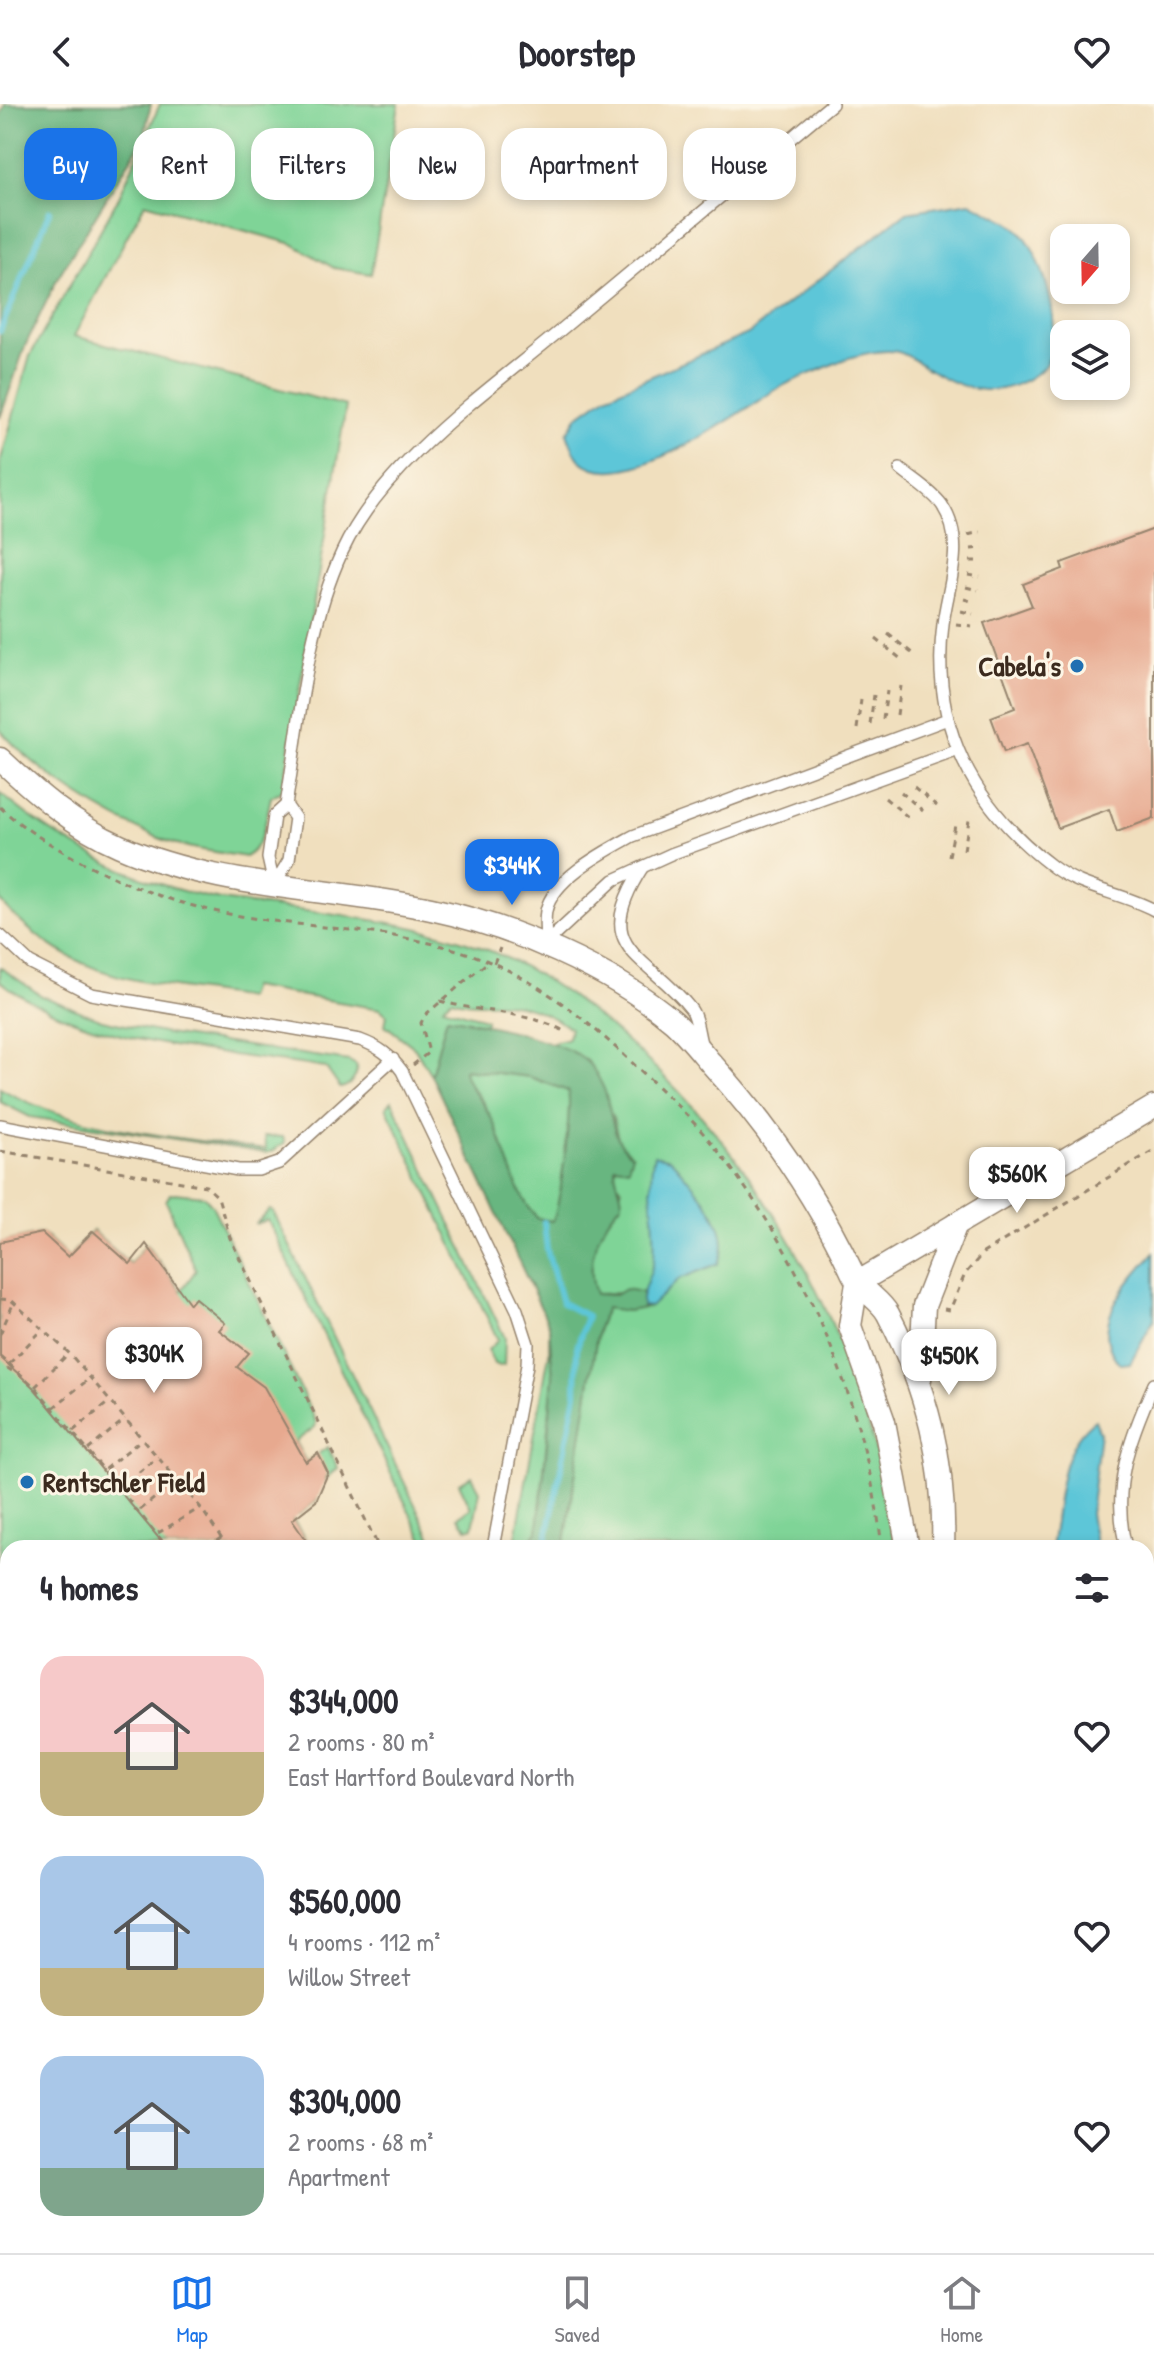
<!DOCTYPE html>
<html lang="en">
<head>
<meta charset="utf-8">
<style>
  body { margin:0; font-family:"Patrick Hand",sans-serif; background:#f2f2f3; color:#2b2b33; height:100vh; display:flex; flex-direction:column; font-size:30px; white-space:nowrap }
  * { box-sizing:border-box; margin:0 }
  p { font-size:26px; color:#7c7c81 }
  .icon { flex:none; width:44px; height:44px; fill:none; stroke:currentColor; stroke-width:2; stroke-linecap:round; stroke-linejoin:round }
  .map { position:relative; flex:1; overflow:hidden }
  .drawer { position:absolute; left:0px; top:1436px; width:1154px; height:714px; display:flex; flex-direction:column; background:#fff; border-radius:24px 24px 0 0; box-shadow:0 4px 12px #0003 }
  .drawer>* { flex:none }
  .guide { position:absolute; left:24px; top:24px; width:1106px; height:72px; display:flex; gap:16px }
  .needle { width:52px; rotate:200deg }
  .controls { position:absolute; left:1050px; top:120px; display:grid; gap:16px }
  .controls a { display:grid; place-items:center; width:80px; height:80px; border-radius:16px; background:#fff; box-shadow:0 4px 12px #0003; font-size:40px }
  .price { position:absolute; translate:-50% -68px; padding:0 18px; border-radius:16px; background:#fff; color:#222; font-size:26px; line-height:52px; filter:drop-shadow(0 2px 4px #0008) }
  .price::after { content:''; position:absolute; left:50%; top:48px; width:24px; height:18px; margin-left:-12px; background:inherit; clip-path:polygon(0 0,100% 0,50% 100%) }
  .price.active { background:#1a73e8; color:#fff }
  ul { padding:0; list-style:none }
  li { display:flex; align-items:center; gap:24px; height:200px; padding:0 40px }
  li span { display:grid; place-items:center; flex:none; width:224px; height:160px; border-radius:24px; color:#555 }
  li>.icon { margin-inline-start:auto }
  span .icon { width:96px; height:96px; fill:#fffc; stroke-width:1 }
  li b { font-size:34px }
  h2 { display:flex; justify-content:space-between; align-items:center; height:96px; padding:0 40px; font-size:34px }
  .tag { padding:0 28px; border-radius:24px; background:#fff; box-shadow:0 4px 12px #0003; font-size:28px; line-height:72px }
  .tag.active { background:#1a73e8; color:#fff }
  header { display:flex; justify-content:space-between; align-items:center; height:104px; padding:0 40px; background:#fff; font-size:36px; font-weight:800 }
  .menu { display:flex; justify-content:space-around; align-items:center; height:112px; border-top:2px solid #e1e1e2; background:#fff; font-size:22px; color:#7c7c81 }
  .menu a { display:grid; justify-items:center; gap:4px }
  .menu .active { color:#1a73e8 }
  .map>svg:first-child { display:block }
  .green { fill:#7fd497; stroke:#5d7f5a; stroke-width:2 }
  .forest { fill:#67b680; stroke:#51704f; stroke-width:2; fill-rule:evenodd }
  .water { fill:#5dc6d8; stroke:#4c787b; stroke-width:2 }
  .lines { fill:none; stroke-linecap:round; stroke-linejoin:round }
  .stream { stroke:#5dc6d8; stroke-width:6 }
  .building { fill:#e7a98f }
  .service-casing { stroke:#96846e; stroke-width:14 }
  .minor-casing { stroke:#96846e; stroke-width:25 }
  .path { stroke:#96846e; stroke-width:3; stroke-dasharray:6 6; stroke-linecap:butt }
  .service { stroke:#fff; stroke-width:11 }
  .minor { stroke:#fff; stroke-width:22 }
  .poi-dot { fill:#1f6fb2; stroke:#fcf5e5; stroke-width:3 }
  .labels { text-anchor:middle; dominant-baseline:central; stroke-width:6; stroke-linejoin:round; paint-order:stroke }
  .poi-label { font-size:28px; font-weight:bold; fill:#3b2a1e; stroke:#fcf5e5; text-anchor:end }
</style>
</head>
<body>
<header><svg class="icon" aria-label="back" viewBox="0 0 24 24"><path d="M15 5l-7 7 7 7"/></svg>Doorstep<svg class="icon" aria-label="heart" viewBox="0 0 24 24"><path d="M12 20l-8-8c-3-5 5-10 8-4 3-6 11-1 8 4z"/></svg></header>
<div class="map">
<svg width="1154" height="2149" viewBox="0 0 1154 2149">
  <rect width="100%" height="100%" fill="#fcf5e5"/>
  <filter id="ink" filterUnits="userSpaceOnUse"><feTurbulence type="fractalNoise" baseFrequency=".0125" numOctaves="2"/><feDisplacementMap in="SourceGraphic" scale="16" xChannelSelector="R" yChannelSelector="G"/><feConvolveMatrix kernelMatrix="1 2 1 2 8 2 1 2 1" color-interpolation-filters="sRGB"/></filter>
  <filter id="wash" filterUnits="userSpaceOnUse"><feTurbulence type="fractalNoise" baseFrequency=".006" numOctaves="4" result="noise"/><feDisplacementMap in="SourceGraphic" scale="32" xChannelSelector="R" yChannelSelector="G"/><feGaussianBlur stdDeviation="1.8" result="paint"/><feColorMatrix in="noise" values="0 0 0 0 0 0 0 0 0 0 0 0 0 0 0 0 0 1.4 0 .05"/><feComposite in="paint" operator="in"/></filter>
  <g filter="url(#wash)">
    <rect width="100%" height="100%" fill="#f0dfbe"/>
    <!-- green -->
    <g class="green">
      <path d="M 160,0 L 399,0 L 371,170 L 334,164 L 293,140 L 145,99 L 74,232 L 346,302 L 283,686 L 271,693 C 266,713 264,743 245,753 C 217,748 185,745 159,734 C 106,713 38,669 0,626 L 0,359 L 30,252 L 119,93 Z"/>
      <path d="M 0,689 C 64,743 139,780 221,796 C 305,809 404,813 483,844 C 541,866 588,903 634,944 C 779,1074 868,1252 895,1444 L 564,1444 L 598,1224 L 606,1204 L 626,1207 L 642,1202 L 642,1188 L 595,1190 C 583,1152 603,1118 622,1085 L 614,1073 L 615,1061 L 632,1051 L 620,1043 L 613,1014 L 578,950 L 547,940 L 568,934 L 570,924 C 550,911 527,900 503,899 C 485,898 469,901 451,895 L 443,903 L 486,915 L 486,920 L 447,913 L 431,971 L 415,944 L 385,921 L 387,911 L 380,905 L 251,883 L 247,894 C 144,877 75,880 0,797 Z"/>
      <path d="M 0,863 L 42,892 L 102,916 L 167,930 L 349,957 L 356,961 C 359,972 351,982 340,984 L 326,964 C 222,947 85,943 0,877 Z"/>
      <path d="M 464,965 L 530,973 L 568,987 C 572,1002 560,1108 552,1117 L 537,1114 C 509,1083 504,1039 485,1002 C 479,990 464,978 464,965 Z"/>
      <path d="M 0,984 C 73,1027 183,1033 266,1046 L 264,1032 L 283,1033 L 285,1039 L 268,1049 L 30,1013 L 0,998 Z"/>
      <polygon points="392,997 505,1234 504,1261 500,1262 494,1260 488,1246 498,1236 386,1003"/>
      <polygon points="175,1089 204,1092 212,1101 316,1318 315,1323 295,1338 306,1358 328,1343 338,1364 320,1381 316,1397 298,1411 289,1410 311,1444 8,1444 8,1737 0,1739 0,1139 42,1129 74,1159 77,1155 72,1149 93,1127 130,1160 146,1140 181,1187 196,1166 166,1097 170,1090"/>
      <polygon points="270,1106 273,1107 436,1444 427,1444 268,1116 255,1120"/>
      <polygon points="549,1221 553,1273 538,1426 525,1444 514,1444 549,1250"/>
      <polygon points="472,1372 480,1387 473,1423 468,1425 458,1413 471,1404 459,1379"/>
    </g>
    <!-- forest -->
    <g class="forest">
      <polygon points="5,0 151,0 144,33 58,173 26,240 0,314 0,12"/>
      <path d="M 447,913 C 479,918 552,935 578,951 C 591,958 598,972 604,985 C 613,1009 610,1035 632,1051 L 628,1064 L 615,1062 C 614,1076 622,1084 622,1099 C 598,1125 584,1155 596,1190 L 615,1191 L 625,1185 L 642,1188 L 642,1202 L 650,1203 L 628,1207 L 606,1204 L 598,1224 L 564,1444 L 525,1444 L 538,1426 L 548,1331 L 553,1273 L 549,1221 L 431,971 ZM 464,965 L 530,973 L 568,987 C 572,1002 560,1108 552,1117 L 537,1114 C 513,1087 507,1046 491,1013 C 484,999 464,979 464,965 Z"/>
      <polygon points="518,2142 908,2142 911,2149 545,2149"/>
    </g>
    <!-- water -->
    <g class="water">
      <path d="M 970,98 C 985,107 1011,116 1022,129 C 1045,155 1072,246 1037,269 C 999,296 966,288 930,266 C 921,261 908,250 898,248 C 881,244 848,253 833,260 C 814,269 794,275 777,285 C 740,307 623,396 580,356 C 574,350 570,337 567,329 L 578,312 L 606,292 L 748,230 L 907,108 Z"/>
      <path d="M 654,1051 L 670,1055 L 676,1061 C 697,1087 737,1125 718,1160 L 679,1175 L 650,1203 L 642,1202 C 640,1184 653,1171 654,1153 C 657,1119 646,1085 654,1051 Z"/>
      <path d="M 1154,1149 L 1154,1215 L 1130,1259 L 1120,1260 C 1086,1224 1127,1178 1154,1149 Z"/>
      <path d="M 1095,1316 L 1100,1329 L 1090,1410 L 1096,1444 L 1051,1444 C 1059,1400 1057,1343 1095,1316 Z"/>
      <polygon points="1146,1537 1154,1543 1154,1622 1146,1620"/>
    </g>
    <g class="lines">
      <!-- stream -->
      <g class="stream">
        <polyline points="0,227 50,107"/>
        <polyline points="544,1118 547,1146 562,1199 587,1212 577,1243 576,1290 545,1444"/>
        <polyline points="877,2142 889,2149"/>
      </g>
    </g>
    <g id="blocks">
      <!-- building -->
      <g class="building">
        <polygon points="1154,425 1154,714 1117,728 1109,705 1058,724 1027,640 1004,648 991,613 1015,604 984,519 1032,502 1023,480 1063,465 1061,459"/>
        <polygon points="93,1127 130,1160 146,1140 190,1200 195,1194 225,1219 219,1226 249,1249 237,1263 264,1283 306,1358 318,1349 328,1369 316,1397 292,1416 311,1444 167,1444 34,1284 0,1253 0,1138 42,1129 68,1153"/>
      </g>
    </g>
  </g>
  <g filter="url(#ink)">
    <use href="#blocks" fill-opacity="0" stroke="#96846e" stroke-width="2"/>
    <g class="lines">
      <defs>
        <g id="service">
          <path d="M 900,365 C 913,376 932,387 942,401 C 967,439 948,480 943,520 C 930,621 973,703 1053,763 C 1082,785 1123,789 1154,806"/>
          <path d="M 642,764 C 589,847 646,849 690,904 C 697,912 698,929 701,939"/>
          <path d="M 274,781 L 268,754 L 274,712 L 286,701 C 300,617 306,526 342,448 C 383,359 488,287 562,225 C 652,150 742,75 832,0"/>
          <polyline points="274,781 289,756 295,714 286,701"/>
          <path d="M 0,831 L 30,859 L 91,890 L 360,936 C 379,943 390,951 402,967 L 517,1206 L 528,1240 L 527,1261 L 493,1444"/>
          <path d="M 546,839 C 546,829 544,817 546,807 C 553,774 606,747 633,732 L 945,616"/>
          <polyline points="546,839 614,776 671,750 956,647"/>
          <polyline points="0,1021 238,1066 258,1066 279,1059 393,955"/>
          <path d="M 1126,1444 C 1111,1383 1129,1336 1154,1280"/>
          <polyline points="1146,1489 1154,1500"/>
          <polyline points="0,2117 8,2119"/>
          <polyline points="155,2142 199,2149"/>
          <polyline points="296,2142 298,2149"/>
          <polyline points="457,2142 473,2149"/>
          <polyline points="393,2149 422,2142"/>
        </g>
        <g id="minor">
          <path d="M 0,655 C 36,689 74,722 120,742 C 218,785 327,783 431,805 C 511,822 611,864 674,918 C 687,930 699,945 710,958 C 769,1023 816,1091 853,1170 C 861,1187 880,1195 888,1210 C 927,1285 946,1360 943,1444"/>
          <polyline points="857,1179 1154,1003"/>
          <polyline points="857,1179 850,1222 884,1318 908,1444"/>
          <polyline points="920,1275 924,1202 956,1120"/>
          <polyline points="993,2142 997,2149"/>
        </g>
      </defs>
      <!-- service casing -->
      <use href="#service" class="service-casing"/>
      <!-- minor casing -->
      <use href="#minor" class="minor-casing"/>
      <!-- path -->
      <g class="path">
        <polyline points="968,431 980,428"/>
        <polyline points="971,445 983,444"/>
        <polyline points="970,457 982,457"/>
        <polyline points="968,471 980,473"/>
        <polyline points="966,483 978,486"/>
        <polyline points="964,495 975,498"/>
        <polyline points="961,507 973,510"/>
        <polyline points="956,520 972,522"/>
        <polyline points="888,530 913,550"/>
        <polyline points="876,535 901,555"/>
        <polyline points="897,611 901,582"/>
        <polyline points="883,615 887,587"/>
        <polyline points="870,620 874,591"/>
        <polyline points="857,625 861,596"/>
        <polyline points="914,683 937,702"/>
        <polyline points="901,688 923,707"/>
        <polyline points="885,694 908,713"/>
        <path d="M 0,703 C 21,723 48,739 73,753 C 114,775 156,793 201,804 C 283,824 369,822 450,844 C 520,863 573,904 625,952 C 655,980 688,1010 714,1042 C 805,1155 866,1300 882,1444"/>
        <polyline points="964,746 969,716"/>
        <polyline points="949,752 955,721"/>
        <polyline points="494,859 500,844"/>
        <path d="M 440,897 C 482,909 526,907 564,927"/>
        <polyline points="413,961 429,948 421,919 425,911 489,857"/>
        <polyline points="0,1047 206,1082 218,1093 230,1134 379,1444"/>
        <polyline points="0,1195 11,1196 70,1250 201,1404 228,1444"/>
        <polyline points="944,1205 950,1206 965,1170 983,1149 1154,1046"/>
        <polyline points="0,1230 14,1198"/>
        <polyline points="0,1252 36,1284 168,1444"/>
        <polyline points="12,1267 6,1263 43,1225"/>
        <polyline points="35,1283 69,1249"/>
        <polyline points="53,1304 90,1274"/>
        <polyline points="73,1327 110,1297"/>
        <polyline points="88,1346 125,1315"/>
        <polyline points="105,1365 142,1335"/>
        <polyline points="120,1383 158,1353"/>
        <polyline points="140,1406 177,1376"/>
        <polyline points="158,1429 200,1404"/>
        <polyline points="206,1444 221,1434"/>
        <polyline points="0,1601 4,1606 0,1610"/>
        <polyline points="0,1604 8,1612"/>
        <polyline points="0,1653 8,1634"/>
        <polyline points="0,1677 8,1678"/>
        <polyline points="0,1800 8,1801"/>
        <polyline points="950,2142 953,2149"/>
        <polyline points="0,2144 29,2149"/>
        <polyline points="259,2149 260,2146"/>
      </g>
      <!-- service -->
      <use href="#service" class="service"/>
      <!-- minor -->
      <use href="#minor" class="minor"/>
    </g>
  </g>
  <!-- markers -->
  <g class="poi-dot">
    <circle cx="1077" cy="562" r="8"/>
    <circle cx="27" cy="1378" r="8"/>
  </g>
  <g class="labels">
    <!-- poi labels -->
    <g class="poi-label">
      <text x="1061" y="562">Cabela's</text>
      <text x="43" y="1378" text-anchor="start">Rentschler Field</text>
    </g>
  </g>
</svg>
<div class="controls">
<a><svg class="needle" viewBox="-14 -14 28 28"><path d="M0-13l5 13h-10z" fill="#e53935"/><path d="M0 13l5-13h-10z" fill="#7c7c81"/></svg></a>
<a><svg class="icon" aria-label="layers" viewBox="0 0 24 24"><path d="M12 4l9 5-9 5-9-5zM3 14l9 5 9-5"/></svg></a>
</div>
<b class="price active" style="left:512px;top:803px">$344K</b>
<b class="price" style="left:1017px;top:1111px">$560K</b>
<b class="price" style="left:154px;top:1291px">$304K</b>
<b class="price" style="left:949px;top:1293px">$450K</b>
<div class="guide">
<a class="tag active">Buy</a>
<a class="tag">Rent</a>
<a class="tag">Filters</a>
<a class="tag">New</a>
<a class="tag">Apartment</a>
<a class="tag">House</a>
</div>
<section class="drawer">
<h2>4 homes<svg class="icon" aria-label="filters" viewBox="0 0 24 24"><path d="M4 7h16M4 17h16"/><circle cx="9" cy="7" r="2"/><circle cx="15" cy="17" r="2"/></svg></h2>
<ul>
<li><span style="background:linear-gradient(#f6c9c9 60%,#c2b280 0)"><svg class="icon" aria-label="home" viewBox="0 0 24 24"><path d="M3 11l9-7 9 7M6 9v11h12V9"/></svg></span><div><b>$344,000</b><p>2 rooms · 80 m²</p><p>East Hartford Boulevard North</p></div><svg class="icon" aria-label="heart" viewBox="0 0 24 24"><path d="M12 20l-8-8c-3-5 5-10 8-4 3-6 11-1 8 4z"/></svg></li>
<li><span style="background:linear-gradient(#a9c7e8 70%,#c2b280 0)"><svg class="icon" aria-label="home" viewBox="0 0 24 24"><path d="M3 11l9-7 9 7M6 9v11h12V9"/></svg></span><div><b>$560,000</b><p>4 rooms · 112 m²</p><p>Willow Street</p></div><svg class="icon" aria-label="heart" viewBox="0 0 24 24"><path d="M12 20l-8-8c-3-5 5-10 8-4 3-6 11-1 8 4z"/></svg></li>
<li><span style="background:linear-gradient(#a9c7e8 70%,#7fa58c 0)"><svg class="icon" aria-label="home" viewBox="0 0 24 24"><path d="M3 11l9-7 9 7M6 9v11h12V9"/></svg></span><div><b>$304,000</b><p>2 rooms · 68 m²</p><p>Apartment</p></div><svg class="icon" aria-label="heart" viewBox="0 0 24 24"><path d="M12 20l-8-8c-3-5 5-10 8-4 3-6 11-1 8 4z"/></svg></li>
</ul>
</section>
</div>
<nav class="menu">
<a class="active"><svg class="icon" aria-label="map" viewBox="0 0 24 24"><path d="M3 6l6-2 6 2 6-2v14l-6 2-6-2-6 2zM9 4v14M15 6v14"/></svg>Map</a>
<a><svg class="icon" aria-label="saved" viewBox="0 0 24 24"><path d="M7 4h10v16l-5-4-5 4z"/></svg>Saved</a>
<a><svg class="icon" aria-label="home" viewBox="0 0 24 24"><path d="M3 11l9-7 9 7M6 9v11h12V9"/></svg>Home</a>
</nav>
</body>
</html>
